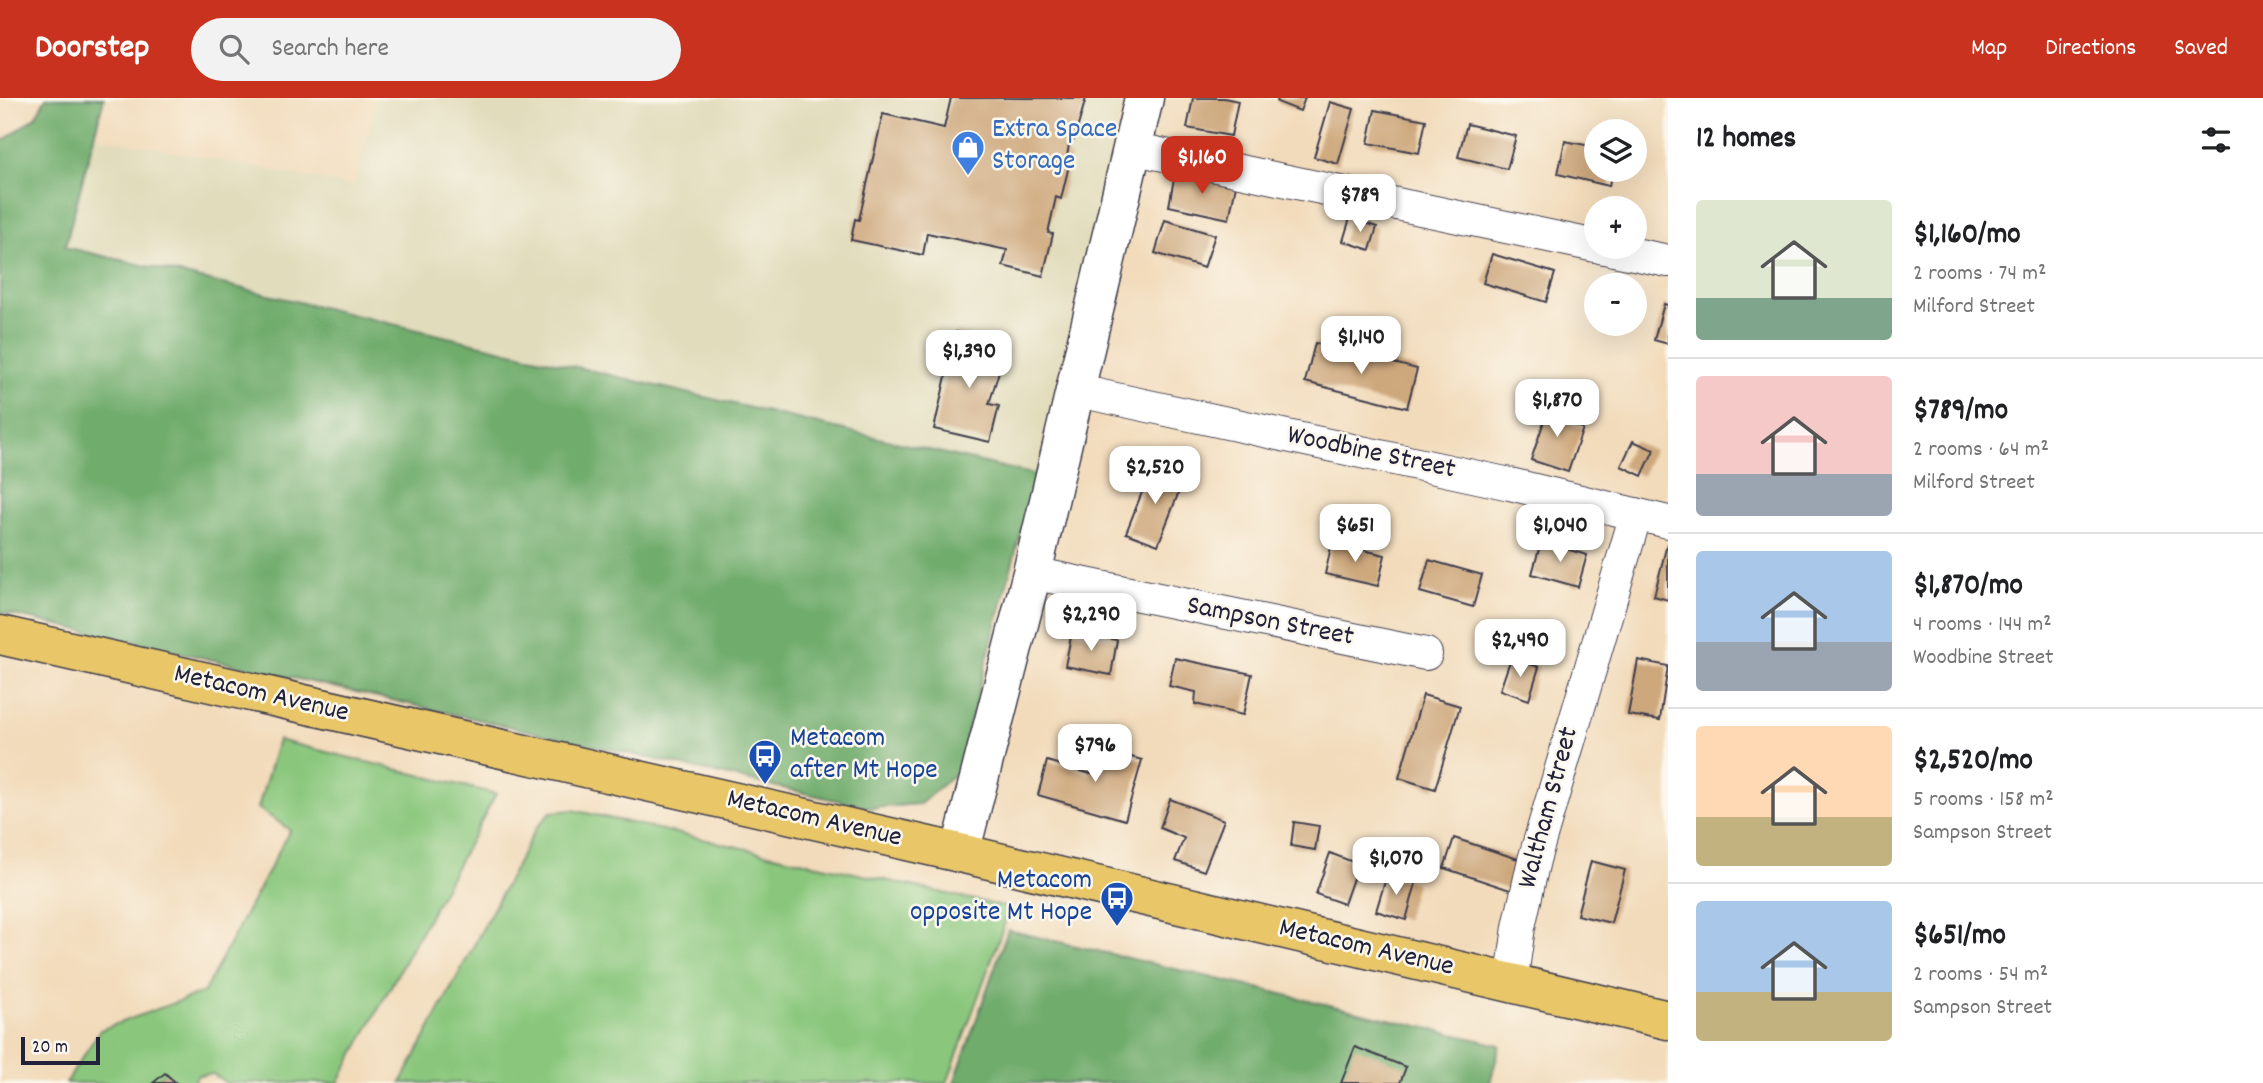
<!DOCTYPE html>
<html lang="en">
<head>
<meta charset="utf-8">
<style>
  body { margin:0; font-family:Dekko,sans-serif; background:#f2f2f2; color:#202124; height:100vh; display:flex; flex-direction:column; font-size:26px; white-space:nowrap }
  * { box-sizing:border-box; margin:0 }
  p { font-size:23px; color:#757577 }
  .icon { flex:none; width:38px; height:38px; fill:none; stroke:currentColor; stroke-width:2; stroke-linecap:round; stroke-linejoin:round }
  .map { position:relative; flex:1; overflow:hidden }
  .panel { display:flex; flex-direction:column; background:#fff; width:595px }
  .panel>* { flex:none }
  .tools { position:absolute; left:1584px; top:21px; display:grid; gap:14px }
  .tools a { display:grid; place-items:center; width:63px; height:63px; border-radius:50%; background:#fff; box-shadow:0 7px 28px #0002; font-size:35px }
  .scale { position:absolute; left:21px; bottom:18px; width:79px; box-sizing:border-box; padding-left:7px; border:4px solid #22223b; border-top:0; font-size:19px; line-height:24px; white-space:nowrap; color:#22223b; -webkit-text-stroke:5px #fbf7ec; paint-order:stroke }
  .price { position:absolute; translate:-50% -60px; padding:0 16px; border-radius:14px; background:#fff; color:#222; font-size:23px; line-height:46px; filter:drop-shadow(0 2px 4px #0008) }
  .price::after { content:''; position:absolute; left:50%; top:42px; width:21px; height:16px; margin-left:-10px; background:inherit; clip-path:polygon(0 0,100% 0,50% 100%) }
  .price.current { background:#c8321e; color:#fff }
  ul { padding:0; list-style:none }
  li { display:flex; align-items:center; gap:21px; height:175px; padding:0 28px }
  li+li { border-top:2px solid #e0e0e0 }
  li span { display:grid; place-items:center; flex:none; width:196px; height:140px; border-radius:7px; color:#555 }
  li>.icon { margin-inline-start:auto }
  span .icon { width:84px; height:84px; fill:#fffc; stroke-width:1 }
  li b { font-size:30px }
  h2 { display:flex; justify-content:space-between; align-items:center; height:84px; padding:0 28px; font-size:30px }
  header { display:flex; align-items:center; gap:42px; box-sizing:border-box; height:98px; padding:0 35px; background:#c8321e; color:#fff }
  header strong { font-size:33px }
  nav { display:flex; gap:38px; margin-inline-start:auto; font-size:24px }
  .search { width:490px; height:63px; background:#f2f2f2; display:flex; align-items:center; gap:18px; box-sizing:border-box; padding:0 24px; border-radius:38px; color:#757577; font-size:26px }
  main { display:flex; flex:1; min-height:0 }
  .map>svg:first-child { display:block }
  .built { fill:#e1dcbb }
  .green { fill:#8ac77d; stroke:#56745c; stroke-width:2 }
  .forest { fill:#6fac6c; stroke:#486754; stroke-width:2 }
  .building { fill:#cea87d }
  .lines { fill:none; stroke-linecap:round; stroke-linejoin:round }
  .minor-casing { stroke:#413e4e; stroke-width:34 }
  .tertiary-casing { stroke:#413e4e; stroke-width:41 }
  .primary-casing { stroke:#413e4e; stroke-width:41 }
  .minor { stroke:#fff; stroke-width:32 }
  .tertiary { stroke:#fff; stroke-width:38 }
  .primary { stroke:#e9c769; stroke-width:38 }
  .labels { text-anchor:middle; dominant-baseline:central; stroke-width:5; stroke-linejoin:round; paint-order:stroke }
  .shop-label { font-size:28px; fill:#366cbe; stroke:#fbf7ec; text-anchor:start }
  .street-label { font-size:28px; fill:#22223b; stroke:#fbf7ec }
  .transit-label { font-size:28px; fill:#164399; stroke:#fbf7ec; text-anchor:start }
</style>
</head>
<body>
<header>
<strong>Doorstep</strong>
<div class="search"><svg class="icon" aria-label="search" viewBox="0 0 24 24"><circle cx="10" cy="10" r="6"/><path d="M15 15l6 6"/></svg>Search here</div>
<nav><a>Map</a><a>Directions</a><a>Saved</a></nav>
</header>
<main>
<div class="map">
<svg width="1668" height="985" viewBox="0 0 1668 985">
  <rect width="100%" height="100%" fill="#fbf7ec"/>
  <filter id="ink" filterUnits="userSpaceOnUse"><feTurbulence type="fractalNoise" baseFrequency=".0143" numOctaves="2"/><feDisplacementMap in="SourceGraphic" scale="14" xChannelSelector="R" yChannelSelector="G"/><feConvolveMatrix kernelMatrix="1 2 1 2 8 2 1 2 1" color-interpolation-filters="sRGB"/></filter>
  <filter id="wash" filterUnits="userSpaceOnUse"><feTurbulence type="fractalNoise" baseFrequency=".00686" numOctaves="4" result="noise"/><feDisplacementMap in="SourceGraphic" scale="28" xChannelSelector="R" yChannelSelector="G"/><feGaussianBlur stdDeviation="1.57" result="paint"/><feColorMatrix in="noise" values="0 0 0 0 0 0 0 0 0 0 0 0 0 0 0 0 0 1.4 0 .05"/><feComposite in="paint" operator="in"/></filter>
  <g filter="url(#wash)">
    <rect width="100%" height="100%" fill="#f2dbbb"/>
    <!-- built -->
    <polygon class="built" points="377,0 1124,0 1036,377 65,149 93,38 354,88"/>
    <!-- green -->
    <g class="green">
      <polygon points="278,642 496,696 338,985 226,985 213,976 198,977 193,985 180,985 165,975 153,985 66,985 100,932 204,894 290,732 258,710"/>
      <polygon points="573,712 1010,810 947,985 401,985 536,730 551,714"/>
    </g>
    <!-- forest -->
    <g class="forest">
      <polygon points="46,0 104,0 65,149 1036,377 957,674 920,706 871,710 0,514 0,45 35,19"/>
      <polygon points="1008,832 1500,947 1490,985 954,985"/>
    </g>
    <g id="blocks">
      <!-- building -->
      <g class="building">
        <polygon points="951,0 1086,0 1074,42 1070,41 1067,58 1071,59 1061,101 1056,99 1048,135 1053,136 1043,178 1003,168 1007,152 927,135 923,157 851,142 855,121 859,122 883,16 944,30"/>
        <polygon points="1193,0 1224,0 1238,3 1231,38 1187,30"/>
        <polygon points="1278,0 1305,0 1300,13 1277,4"/>
        <polygon points="1330,4 1354,11 1338,66 1314,59"/>
        <polygon points="1375,12 1426,22 1419,55 1368,45"/>
        <polygon points="1467,26 1516,38 1507,71 1458,59"/>
        <polygon points="1565,43 1596,49 1596,72 1612,72 1609,88 1558,76"/>
        <polygon points="1175,75 1236,87 1229,121 1169,108"/>
        <polygon points="1350,120 1377,129 1370,152 1343,143"/>
        <polygon points="1165,122 1215,137 1204,170 1155,155"/>
        <polygon points="1492,156 1555,175 1546,204 1483,185"/>
        <polygon points="1664,206 1668,207 1668,246 1654,242"/>
        <polygon points="956,234 992,243 988,264 1001,267 989,306 999,308 990,344 934,331"/>
        <polygon points="1315,245 1417,271 1407,310 1305,284"/>
        <polygon points="1550,305 1574,314 1570,326 1583,330 1568,374 1531,362"/>
        <polygon points="1633,343 1654,352 1642,378 1621,368"/>
        <polygon points="1152,369 1184,381 1158,447 1126,435"/>
        <polygon points="1541,444 1587,457 1578,489 1532,476"/>
        <polygon points="1332,445 1385,457 1378,488 1325,476"/>
        <polygon points="1667,446 1668,446 1668,502 1654,498"/>
        <polygon points="1429,462 1482,477 1473,509 1420,494"/>
        <polygon points="1072,534 1117,542 1111,577 1065,568"/>
        <polygon points="1175,560 1252,576 1243,617 1195,606 1196,594 1169,588"/>
        <polygon points="1511,560 1539,569 1529,602 1500,592"/>
        <polygon points="1638,562 1668,568 1660,622 1628,617"/>
        <polygon points="1423,597 1460,608 1435,691 1399,680"/>
        <polygon points="1098,650 1142,662 1125,722 1038,697 1047,663 1091,676"/>
        <polygon points="1170,701 1224,722 1204,773 1175,763 1184,740 1160,730"/>
        <polygon points="1294,724 1319,728 1315,752 1291,748"/>
        <polygon points="1454,740 1527,764 1516,794 1444,770"/>
        <polygon points="1330,755 1358,766 1344,806 1316,796"/>
        <polygon points="1591,763 1625,772 1611,825 1577,817"/>
        <polygon points="1387,777 1416,785 1406,822 1376,813"/>
        <polygon points="1355,949 1406,969 1400,985 1341,985"/>
        <polygon points="165,975 176,985 153,985"/>
      </g>
    </g>
  </g>
  <g filter="url(#ink)">
    <use href="#blocks" fill-opacity="0" stroke="#413e4e" stroke-width="2"/>
    <g class="lines">
      <defs>
        <g id="minor">
          <polyline points="1131,50 1596,148"/>
          <polyline points="1600,149 1668,163"/>
          <polyline points="1074,292 1510,386 1668,424"/>
          <polyline points="1032,475 1426,556"/>
          <polyline points="1511,886 1519,829 1534,762 1636,416"/>
        </g>
        <polyline id="tertiary" points="960,755 1032,475 1144,0"/>
        <polyline id="primary" points="0,537 960,755 1668,922"/>
      </defs>
      <!-- minor casing -->
      <use href="#minor" class="minor-casing"/>
      <!-- tertiary casing -->
      <use href="#tertiary" class="tertiary-casing"/>
      <!-- primary casing -->
      <use href="#primary" class="primary-casing"/>
      <!-- minor -->
      <use href="#minor" class="minor"/>
      <!-- tertiary -->
      <use href="#tertiary" class="tertiary"/>
      <!-- primary -->
      <use href="#primary" class="primary"/>
    </g>
  </g>
  <!-- icons -->
  <defs>
    <symbol id="shop-pin" viewBox="-11 -11 22 30"><path d="M0 17L-7.5 6A9.5 9.5 0 1 1 7.5 6Z" fill="#3f7fe0" stroke="#fbf7ec"/><path d="M-5-2.5h2.3a2.7 3.5 0 0 1 5.4 0H5L5.5 6h-11ZM-1.5-2.5h3a1.5 2.3 0 0 0-3 0Z" fill="#fff"/></symbol>
    <symbol id="bus-pin" viewBox="-11 -11 22 30"><path d="M0 17L-7.5 6A9.5 9.5 0 1 1 7.5 6Z" fill="#1a4fb4" stroke="#fbf7ec"/><path d="M-5-6H5V4H4V6H2V4H-2V6H-4V4H-5ZM-3.5-4V0h7V-4ZM-3.5 1.2v1.5H-2V1.2ZM2 1.2v1.5H3.5V1.2Z" fill="#fff"/></symbol>
  </defs>
  <g fill-rule="evenodd">
    <use href="#shop-pin" x="949" y="30" width="38" height="52"/>
    <use href="#bus-pin" x="746" y="639" width="38" height="52"/>
    <use href="#bus-pin" x="1098" y="781" width="38" height="52"/>
  </g>
  <g class="labels">
    <!-- shop labels -->
    <g class="shop-label">
      <text x="992" y="33">Extra Space<tspan x="992" dy="32">Storage</tspan></text>
    </g>
    <!-- street labels -->
    <g class="street-label">
      <text transform="translate(1371 356) rotate(12)">Woodbine Street</text>
      <text transform="translate(1270 525) rotate(11)">Sampson Street</text>
      <text transform="translate(261 597) rotate(13)">Metacom Avenue</text>
      <text transform="translate(1550 710) rotate(-75)">Waltham Street</text>
      <text transform="translate(814 722) rotate(13)">Metacom Avenue</text>
      <text transform="translate(1366 851) rotate(13)">Metacom Avenue</text>
    </g>
    <!-- transit labels -->
    <g class="transit-label">
      <text x="790" y="642">Metacom<tspan x="790" dy="32">after Mt Hope</tspan></text>
      <text x="1092" y="784" text-anchor="end">Metacom<tspan x="1092" dy="32">opposite Mt Hope</tspan></text>
    </g>
  </g>
</svg>
<div class="tools">
<a><svg class="icon" aria-label="layers" viewBox="0 0 24 24"><path d="M12 4l9 5-9 5-9-5zM3 14l9 5 9-5"/></svg></a>
<a>+</a>
<a>−</a>
</div>
<div class="scale">20 m</div>
<b class="price current" style="left:1202px;top:98px">$1,160</b>
<b class="price" style="left:1360px;top:136px">$789</b>
<b class="price" style="left:1361px;top:278px">$1,140</b>
<b class="price" style="left:969px;top:292px">$1,390</b>
<b class="price" style="left:1557px;top:341px">$1,870</b>
<b class="price" style="left:1155px;top:408px">$2,520</b>
<b class="price" style="left:1355px;top:466px">$651</b>
<b class="price" style="left:1560px;top:466px">$1,040</b>
<b class="price" style="left:1091px;top:555px">$2,290</b>
<b class="price" style="left:1520px;top:581px">$2,490</b>
<b class="price" style="left:1095px;top:686px">$796</b>
<b class="price" style="left:1396px;top:799px">$1,070</b>
</div>
<section class="panel">
<h2>12 homes<svg class="icon" aria-label="filters" viewBox="0 0 24 24"><path d="M4 7h16M4 17h16"/><circle cx="9" cy="7" r="2"/><circle cx="15" cy="17" r="2"/></svg></h2>
<ul>
<li><span style="background:linear-gradient(#dfe7d0 70%,#7fa58c 0)"><svg class="icon" aria-label="home" viewBox="0 0 24 24"><path d="M3 11l9-7 9 7M6 9v11h12V9"/></svg></span><div><b>$1,160/mo</b><p>2 rooms · 74 m²</p><p>Milford Street</p></div></li>
<li><span style="background:linear-gradient(#f6c9c9 70%,#9aa5b1 0)"><svg class="icon" aria-label="home" viewBox="0 0 24 24"><path d="M3 11l9-7 9 7M6 9v11h12V9"/></svg></span><div><b>$789/mo</b><p>2 rooms · 64 m²</p><p>Milford Street</p></div></li>
<li><span style="background:linear-gradient(#a9c7e8 65%,#9aa5b1 0)"><svg class="icon" aria-label="home" viewBox="0 0 24 24"><path d="M3 11l9-7 9 7M6 9v11h12V9"/></svg></span><div><b>$1,870/mo</b><p>4 rooms · 144 m²</p><p>Woodbine Street</p></div></li>
<li><span style="background:linear-gradient(#ffd9b3 65%,#c2b280 0)"><svg class="icon" aria-label="home" viewBox="0 0 24 24"><path d="M3 11l9-7 9 7M6 9v11h12V9"/></svg></span><div><b>$2,520/mo</b><p>5 rooms · 158 m²</p><p>Sampson Street</p></div></li>
<li><span style="background:linear-gradient(#a9c7e8 65%,#c2b280 0)"><svg class="icon" aria-label="home" viewBox="0 0 24 24"><path d="M3 11l9-7 9 7M6 9v11h12V9"/></svg></span><div><b>$651/mo</b><p>2 rooms · 54 m²</p><p>Sampson Street</p></div></li>
</ul>
</section>
</main>
</body>
</html>
